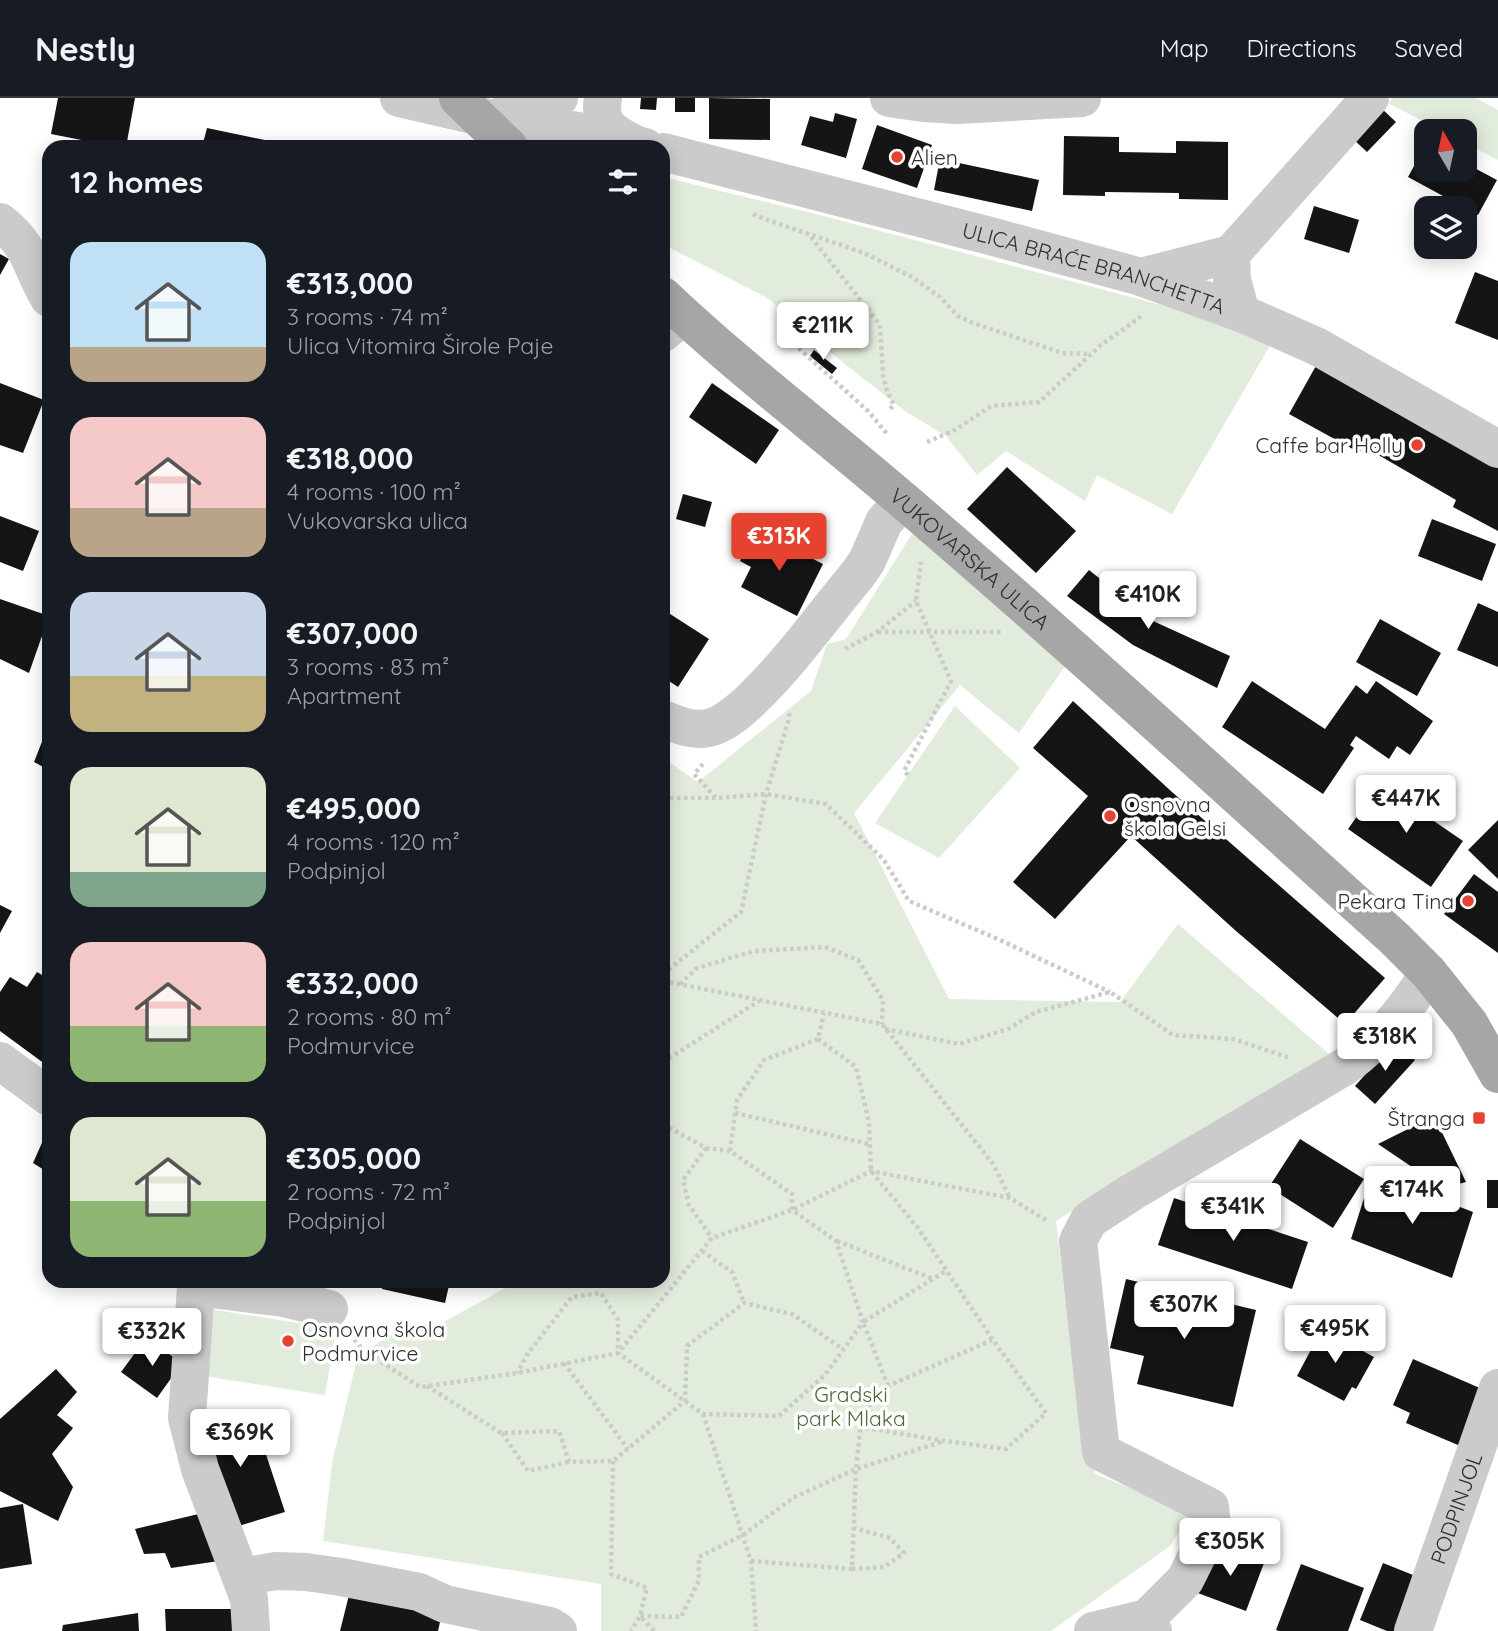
<!DOCTYPE html>
<html lang="en">
<head>
<meta charset="utf-8">
<style>
  body { margin:0; font-family:Quicksand,sans-serif; background:#20242c; color:#f1f3f6; height:100vh; display:flex; flex-direction:column; font-size:26px; white-space:nowrap }
  * { box-sizing:border-box; margin:0 }
  p { font-size:23px; color:#9ea1a6 }
  .icon { flex:none; width:38px; height:38px; fill:none; stroke:currentColor; stroke-width:2; stroke-linecap:round; stroke-linejoin:round }
  .map { position:relative; flex:1; overflow:hidden }
  .drawer { position:absolute; left:42px; top:42px; width:628px; height:1148px; display:flex; flex-direction:column; background:#171b24; border-radius:21px; box-shadow:0 4px 18px #0003 }
  .drawer>* { flex:none }
  .needle { width:46px; rotate:351deg }
  .tools { position:absolute; left:1414px; top:21px; display:grid; gap:14px }
  .tools a { display:grid; place-items:center; width:63px; height:63px; border-radius:14px; background:#171b24; box-shadow:0 4px 18px #0003; font-size:35px }
  .price { position:absolute; translate:-50% -60px; padding:0 16px; border-radius:7px; background:#fff; color:#222; font-size:23px; line-height:46px; filter:drop-shadow(0 2px 4px #0008) }
  .price::after { content:''; position:absolute; left:50%; top:42px; width:21px; height:16px; margin-left:-10px; background:inherit; clip-path:polygon(0 0,100% 0,50% 100%) }
  .price.on { background:#e54230; color:#fff }
  ul { padding:0; list-style:none }
  li { display:flex; align-items:center; gap:21px; height:175px; padding:0 28px }
  li span { display:grid; place-items:center; flex:none; width:196px; height:140px; border-radius:21px; color:#555 }
  li>.icon { margin-inline-start:auto }
  span .icon { width:84px; height:84px; fill:#fffc; stroke-width:1 }
  li b { font-size:30px }
  h2 { display:flex; justify-content:space-between; align-items:center; height:84px; padding:0 28px; font-size:30px }
  header { display:flex; align-items:center; gap:42px; box-sizing:border-box; height:98px; padding:0 35px; background:#171b24; border-bottom:2px solid #363941 }
  header strong { font-size:33px }
  nav { display:flex; gap:38px; margin-inline-start:auto; font-size:24px }
  .map>svg:first-child { display:block }
  .green { fill:#e2ecdc }
  .building { fill:#151515 }
  .lines { fill:none; stroke-linecap:round; stroke-linejoin:round }
  .path { stroke:#cbcbcb; stroke-width:4.5; stroke-dasharray:3.5 3.5; stroke-linecap:butt }
  .minor { stroke:#cbcbcb; stroke-width:38 }
  .major { stroke:#a6a6a6; stroke-width:38 }
  .poi-dot { fill:#e54230; stroke:#fff; stroke-width:2.5 }
  .labels { text-anchor:middle; dominant-baseline:central; stroke-width:7; stroke-linejoin:round; paint-order:stroke }
  .poi-label { font-size:21px; fill:#2e2e2e; stroke:#fff; text-anchor:start }
  .street-label { font-size:21px; fill:#2e2e2e; stroke:#fff }
  .park-label { font-size:21px; fill:#496a3c; stroke:#fff }
</style>
</head>
<body>
<header>
<strong>Nestly</strong>
<nav><a>Map</a><a>Directions</a><a>Saved</a></nav>
</header>
<div class="map">
<svg width="1498" height="1533" viewBox="0 0 1498 1533">
  <rect width="100%" height="100%" fill="#fff"/>
  <!-- green -->
  <g class="green">
    <polygon points="1393,0 1476,0 1498,12 1498,62 1465,45 1465,33 1442,33 1388,5"/>
    <polygon points="663,79 816,116 1188,214 1271,246 1172,416 1097,377 1085,403 1006,353 977,377 946,338 905,313 846,267 766,199 668,149 663,145"/>
    <polygon points="915,431 1067,565 1019,635 960,587 854,715 949,901 1120,904 1178,826 1329,956 1056,1123 1076,1292 1095,1376 1191,1414 1170,1448 1051,1533 601,1533 601,1486 323,1443 332,1365 358,1257 391,1237 440,1226 511,1187 526,1183 663,1183 663,660 698,684 811,593 827,546 846,541"/>
    <polygon points="955,608 1020,670 939,760 875,725"/>
    <polygon points="209,1211 336,1231 325,1297 198,1277"/>
  </g>
  <!-- building -->
  <g class="building">
    <polygon points="58,0 135,0 126,49 117,49 51,36"/>
    <polygon points="641,0 657,0 656,12 640,11"/>
    <rect x="675" y="0" width="20" height="14"/>
    <polygon points="709,0 770,1 770,42 709,41"/>
    <polygon points="1381,10 1396,24 1367,54 1352,40"/>
    <polygon points="835,15 857,21 846,60 801,47 810,18 833,24"/>
    <polygon points="877,27 932,47 917,90 862,71"/>
    <polygon points="207,30 294,48 293,49 202,49"/>
    <polygon points="1064,38 1119,39 1119,54 1176,55 1176,43 1228,44 1228,102 1179,101 1179,95 1105,94 1105,98 1063,97"/>
    <polygon points="1426,46 1426,72 1465,72 1465,65 1497,82 1478,117 1408,79"/>
    <polygon points="940,61 1039,82 1032,113 934,92"/>
    <polygon points="1314,108 1359,122 1349,155 1304,141"/>
    <polygon points="0,156 9,161 0,177"/>
    <polygon points="1475,174 1498,183 1498,242 1455,225"/>
    <polygon points="814,252 837,270 832,276 810,258"/>
    <polygon points="1317,266 1498,366 1498,433 1453,409 1456,402 1363,348 1360,355 1289,316"/>
    <polygon points="0,285 44,302 23,355 0,347"/>
    <polygon points="712,285 779,332 756,366 689,319"/>
    <polygon points="1007,369 1076,433 1036,475 967,411"/>
    <polygon points="683,396 712,404 705,429 676,421"/>
    <polygon points="0,418 39,433 23,473 0,464"/>
    <polygon points="1432,421 1496,446 1482,483 1418,458"/>
    <polygon points="756,432 823,466 797,518 741,489 751,469 740,463"/>
    <polygon points="1089,472 1153,523 1230,558 1217,590 1133,547 1067,498"/>
    <polygon points="0,501 49,518 29,575 0,561"/>
    <polygon points="1478,505 1498,514 1498,569 1457,552"/>
    <polygon points="667,514 709,541 678,589 663,579 663,519"/>
    <polygon points="1380,521 1441,555 1417,598 1356,564"/>
    <polygon points="1252,583 1325,631 1356,587 1367,596 1376,583 1433,623 1410,657 1397,648 1389,661 1356,638 1350,647 1354,650 1323,696 1222,629"/>
    <polygon points="1073,603 1172,694 1385,880 1345,926 1236,833 1131,738 1055,821 1013,784 1088,698 1033,650"/>
    <polygon points="49,626 49,672 34,664"/>
    <polygon points="1380,686 1463,743 1431,789 1348,731"/>
    <polygon points="1498,722 1498,781 1468,752"/>
    <polygon points="1474,776 1498,794 1498,855 1444,816"/>
    <polygon points="0,807 12,813 0,835"/>
    <polygon points="37,874 49,881 49,894 46,899 49,901 49,969 0,933 0,894 10,879 27,889"/>
    <polygon points="1394,944 1415,962 1375,1006 1355,988"/>
    <polygon points="1434,1018 1466,1084 1443,1090 1378,1046"/>
    <polygon points="49,1029 49,1075 33,1065"/>
    <polygon points="1300,1041 1364,1081 1333,1130 1269,1089"/>
    <polygon points="1372,1075 1473,1114 1452,1180 1351,1141"/>
    <rect x="1487" y="1082" width="11" height="28"/>
    <polygon points="1174,1100 1308,1144 1292,1191 1158,1147"/>
    <polygon points="1126,1181 1256,1212 1233,1309 1137,1286 1144,1258 1110,1250"/>
    <polygon points="383,1183 450,1183 445,1205 382,1191"/>
    <polygon points="1322,1231 1374,1259 1356,1291 1352,1289 1344,1303 1297,1278"/>
    <polygon points="146,1240 182,1265 157,1300 121,1274"/>
    <polygon points="1413,1261 1489,1294 1465,1350 1406,1325 1410,1315 1393,1307"/>
    <polygon points="56,1271 77,1294 57,1317 73,1330 52,1356 73,1389 58,1423 0,1393 0,1321"/>
    <polygon points="253,1317 285,1414 232,1430 193,1323"/>
    <polygon points="23,1406 32,1466 0,1471 0,1410"/>
    <polygon points="207,1414 219,1463 171,1470 165,1455 144,1456 135,1431"/>
    <polygon points="1213,1447 1264,1465 1246,1513 1195,1494"/>
    <polygon points="1383,1465 1418,1479 1395,1533 1387,1533 1360,1522"/>
    <polygon points="1301,1466 1364,1490 1348,1533 1279,1533 1276,1532"/>
    <polygon points="350,1493 442,1515 438,1533 340,1533"/>
    <polygon points="165,1511 233,1511 233,1533 166,1533"/>
    <polygon points="138,1515 139,1533 62,1533 63,1527"/>
  </g>
  <g class="lines">
    <!-- path -->
    <g class="path">
      <polyline points="753,116 762,120 864,155 912,179 940,199 958,218 973,225 1062,255 1091,256"/>
      <polyline points="811,139 880,227 883,277 887,293 894,307 888,313"/>
      <polyline points="783,236 868,313 888,337"/>
      <polyline points="927,344 955,332 991,308 1039,304 1101,247 1139,220 1142,216"/>
      <polyline points="878,534 1002,534"/>
      <polyline points="845,551 877,534 916,503"/>
      <polyline points="703,666 694,676 716,700"/>
      <polyline points="908,677 904,673 951,583 916,503 921,464"/>
      <polyline points="663,700 716,700 766,696 826,706 884,762 909,803 1000,842 1110,894"/>
      <polyline points="663,876 741,814 766,696 788,624 790,613"/>
      <polyline points="663,883 882,926 993,1066 1010,1100"/>
      <polyline points="680,886 697,870 754,853 825,849 858,862 883,902 882,926"/>
      <polyline points="885,931 959,946 1008,931 1036,914 1110,894 1173,937 1233,941 1290,960"/>
      <polyline points="818,941 856,969 869,1024 871,1073 918,1130 993,1242 1046,1315 1006,1351 945,1343 861,1329"/>
      <polyline points="663,964 759,903"/>
      <polyline points="735,1015 869,1046"/>
      <polyline points="663,1026 706,1050 683,1082 689,1107 712,1140"/>
      <polyline points="706,1050 730,1053 792,1096 792,1112 836,1143 863,1224 825,1277 779,1318 703,1316 618,1255 712,1140 792,1112 871,1073 1010,1100 1049,1124"/>
      <polyline points="730,1053 737,1002 764,962 818,941 824,915"/>
      <polyline points="837,1143 933,1181"/>
      <polyline points="702,1153 732,1174 744,1205"/>
      <polyline points="350,1236 363,1252 420,1289 517,1275 618,1255 618,1222 601,1195 572,1199 528,1255 517,1275"/>
      <polyline points="564,1265 628,1351"/>
      <polyline points="427,1288 501,1335 559,1333 569,1364 613,1363 685,1303 687,1248 744,1205 792,1216 843,1251"/>
      <polyline points="888,1288 863,1224 946,1173"/>
      <polyline points="703,1316 751,1463 756,1533"/>
      <polyline points="502,1335 528,1373 569,1364"/>
      <polyline points="613,1363 611,1476 647,1490 640,1518 631,1533"/>
      <polyline points="751,1463 852,1471 856,1371 862,1315 888,1288 992,1242"/>
      <polyline points="852,1471 884,1469 904,1455 890,1440 854,1430"/>
      <polyline points="654,1533 640,1518 681,1519 699,1482 699,1459 743,1437 793,1400 856,1371 944,1343"/>
    </g>
    <!-- minor -->
    <g class="minor">
      <polyline points="399,0 477,18 579,33 645,49"/>
      <path d="M 603,0 C 598,27 612,34 633,45"/>
      <polyline points="889,0 923,5 958,7 1082,0"/>
      <polyline points="504,16 533,11 559,0"/>
      <path id="s1" d="M 663,54 L 990,138 L 1141,179 L 1241,215 L 1318,249 L 1498,351"/>
      <path d="M 0,124 C 32,149 30,168 49,200"/>
      <polyline points="1141,179 1231,156"/>
      <polyline points="1241,215 1232,182 1231,156 1370,0"/>
      <polyline points="663,235 683,218"/>
      <path d="M 663,621 C 680,628 697,635 715,628 C 728,623 740,612 750,603 C 790,565 822,519 858,476 L 867,463 L 884,424 L 903,402"/>
      <polyline points="0,963 49,999"/>
      <polyline points="195,1183 196,1189 187,1320 200,1371 249,1501 251,1533"/>
      <polyline points="196,1189 284,1200 329,1211"/>
      <polyline points="241,1479 276,1473 306,1474 341,1479 419,1494 445,1506 550,1528 558,1533"/>
      <polyline points="1093,1533 1147,1520"/>
      <path d="M 1153,1533 L 1147,1520 L 1185,1482 L 1212,1428 L 1210,1409 L 1101,1354 L 1078,1143 L 1089,1122 L 1132,1094 L 1344,969 C 1382,941 1404,914 1429,875"/>
      <path id="s2" d="M 1413,1533 L 1498,1290"/>
    </g>
    <!-- major -->
    <g class="major">
      <polyline points="458,0 509,49"/>
      <path id="s3" d="M 663,198 C 740,271 825,335 905,404 C 1071,546 1232,694 1394,840 L 1429,875 L 1469,925 L 1498,976"/>
    </g>
  </g>
  <!-- markers -->
  <g class="poi-dot">
    <circle cx="897" cy="59" r="7"/>
    <circle cx="1417" cy="347" r="7"/>
    <circle cx="1110" cy="718" r="7"/>
    <circle cx="1468" cy="803" r="7"/>
    <rect x="1472" y="1013" width="14" height="14" rx="3.5"/>
    <circle cx="288" cy="1243" r="7"/>
  </g>
  <g class="labels">
    <!-- poi labels -->
    <g class="poi-label">
      <text x="911" y="59">Alien</text>
      <text x="1403" y="347" text-anchor="end">Caffe bar Holly</text>
      <text x="1124" y="706">Osnovna<tspan x="1124" dy="24">škola Gelsi</tspan></text>
      <text x="1454" y="803" text-anchor="end">Pekara Tina</text>
      <text x="1465" y="1020" text-anchor="end">Štranga</text>
      <text x="302" y="1231">Osnovna škola<tspan x="302" dy="24">Podmurvice</tspan></text>
    </g>
    <!-- street labels -->
    <g class="street-label">
      <text stroke="none"><textPath href="#s1" startOffset="446">ULICA BRAĆE BRANCHETTA</textPath></text>
      <text stroke="none"><textPath href="#s3" startOffset="404">VUKOVARSKA ULICA</textPath></text>
      <text stroke="none"><textPath href="#s2" startOffset="130">PODPINJOL</textPath></text>
    </g>
    <!-- park labels -->
    <g class="park-label">
      <text x="851" y="1296">Gradski<tspan x="851" dy="24">park Mlaka</tspan></text>
    </g>
  </g>
</svg>
<div class="tools">
<a><svg class="needle" viewBox="-14 -14 28 28"><path d="M0-13l5 13h-10z" fill="#e53935"/><path d="M0 13l5-13h-10z" fill="#9ea1a6"/></svg></a>
<a><svg class="icon" aria-label="layers" viewBox="0 0 24 24"><path d="M12 4l9 5-9 5-9-5zM3 14l9 5 9-5"/></svg></a>
</div>
<b class="price" style="left:823px;top:264px">€211K</b>
<b class="price on" style="left:779px;top:475px">€313K</b>
<b class="price" style="left:1148px;top:533px">€410K</b>
<b class="price" style="left:1406px;top:737px">€447K</b>
<b class="price" style="left:1385px;top:975px">€318K</b>
<b class="price" style="left:1412px;top:1128px">€174K</b>
<b class="price" style="left:1233px;top:1145px">€341K</b>
<b class="price" style="left:1184px;top:1243px">€307K</b>
<b class="price" style="left:1335px;top:1267px">€495K</b>
<b class="price" style="left:152px;top:1270px">€332K</b>
<b class="price" style="left:240px;top:1371px">€369K</b>
<b class="price" style="left:1230px;top:1480px">€305K</b>
<section class="drawer">
<h2>12 homes<svg class="icon" aria-label="filters" viewBox="0 0 24 24"><path d="M4 7h16M4 17h16"/><circle cx="9" cy="7" r="2"/><circle cx="15" cy="17" r="2"/></svg></h2>
<ul>
<li><span style="background:linear-gradient(#bfe0f5 75%,#b9a48a 0)"><svg class="icon" aria-label="home" viewBox="0 0 24 24"><path d="M3 11l9-7 9 7M6 9v11h12V9"/></svg></span><div><b>€313,000</b><p>3 rooms · 74 m²</p><p>Ulica Vitomira Širole Paje</p></div></li>
<li><span style="background:linear-gradient(#f6c9c9 65%,#b9a48a 0)"><svg class="icon" aria-label="home" viewBox="0 0 24 24"><path d="M3 11l9-7 9 7M6 9v11h12V9"/></svg></span><div><b>€318,000</b><p>4 rooms · 100 m²</p><p>Vukovarska ulica</p></div></li>
<li><span style="background:linear-gradient(#c9d6e8 60%,#c2b280 0)"><svg class="icon" aria-label="home" viewBox="0 0 24 24"><path d="M3 11l9-7 9 7M6 9v11h12V9"/></svg></span><div><b>€307,000</b><p>3 rooms · 83 m²</p><p>Apartment</p></div></li>
<li><span style="background:linear-gradient(#dfe7d0 75%,#7fa58c 0)"><svg class="icon" aria-label="home" viewBox="0 0 24 24"><path d="M3 11l9-7 9 7M6 9v11h12V9"/></svg></span><div><b>€495,000</b><p>4 rooms · 120 m²</p><p>Podpinjol</p></div></li>
<li><span style="background:linear-gradient(#f6c9c9 60%,#8fb573 0)"><svg class="icon" aria-label="home" viewBox="0 0 24 24"><path d="M3 11l9-7 9 7M6 9v11h12V9"/></svg></span><div><b>€332,000</b><p>2 rooms · 80 m²</p><p>Podmurvice</p></div></li>
<li><span style="background:linear-gradient(#dfe7d0 60%,#8fb573 0)"><svg class="icon" aria-label="home" viewBox="0 0 24 24"><path d="M3 11l9-7 9 7M6 9v11h12V9"/></svg></span><div><b>€305,000</b><p>2 rooms · 72 m²</p><p>Podpinjol</p></div></li>
</ul>
</section>
</div>
</body>
</html>
